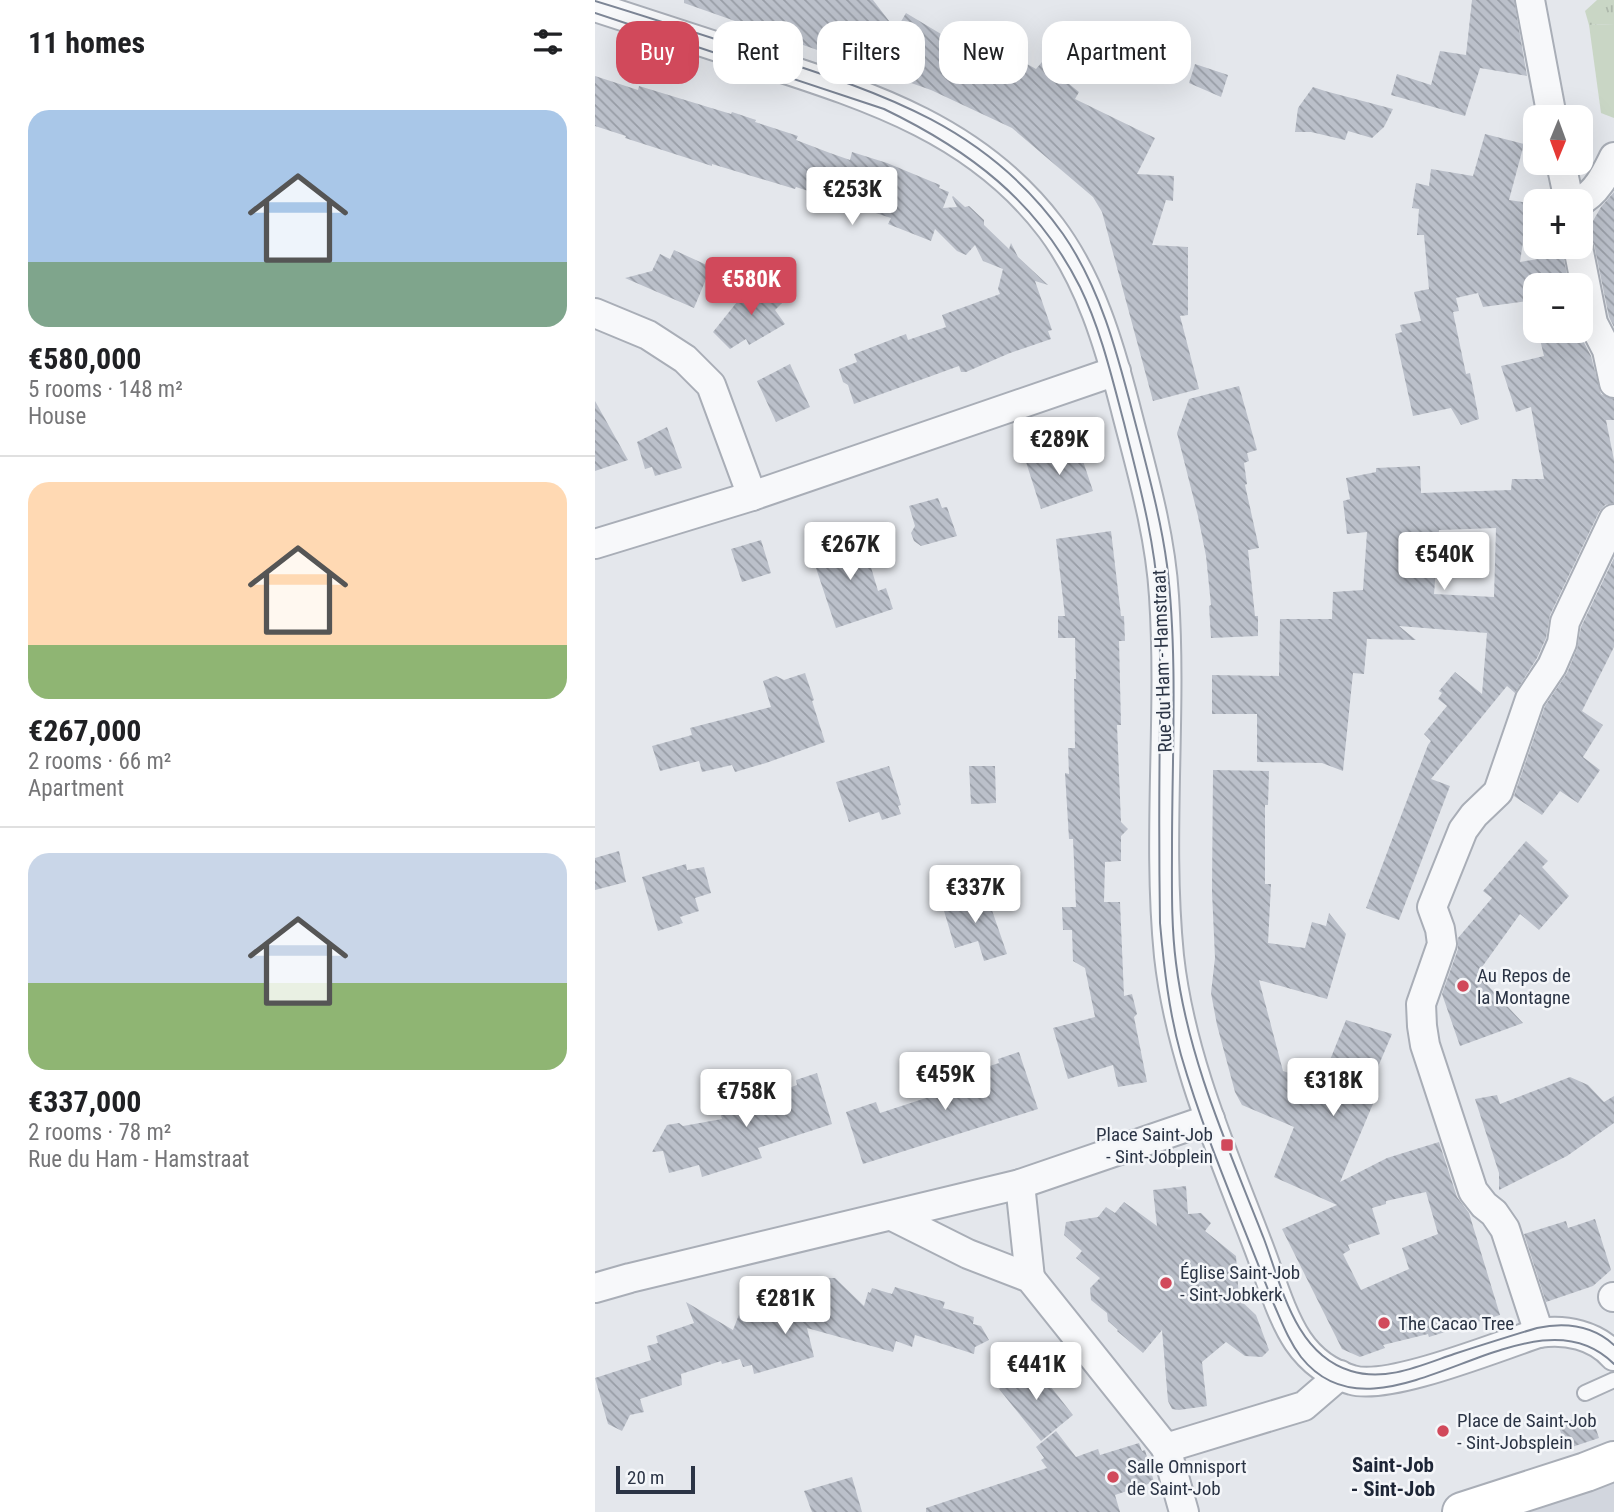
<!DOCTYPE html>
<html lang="en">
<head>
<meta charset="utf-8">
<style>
  body { margin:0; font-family:"Roboto Condensed",sans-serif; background:#f2f2f2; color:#202124; height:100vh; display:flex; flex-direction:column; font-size:26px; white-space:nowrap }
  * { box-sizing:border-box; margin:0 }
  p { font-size:23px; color:#757577 }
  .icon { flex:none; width:38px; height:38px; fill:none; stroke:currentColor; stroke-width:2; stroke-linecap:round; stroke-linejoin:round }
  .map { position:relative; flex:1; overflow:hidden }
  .panel { display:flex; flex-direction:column; background:#fff; width:595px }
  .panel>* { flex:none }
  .top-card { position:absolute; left:21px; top:21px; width:665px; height:63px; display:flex; gap:14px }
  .needle { width:46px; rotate:181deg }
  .buttons { position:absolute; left:928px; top:105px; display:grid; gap:14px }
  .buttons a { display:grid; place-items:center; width:70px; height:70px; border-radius:14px; background:#fff; box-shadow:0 7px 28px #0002; font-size:35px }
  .scale { position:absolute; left:21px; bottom:18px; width:79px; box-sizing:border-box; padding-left:7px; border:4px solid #2b3445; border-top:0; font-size:19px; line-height:24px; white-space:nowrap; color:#2b3445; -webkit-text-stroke:5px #f4f6f9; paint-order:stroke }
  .price { position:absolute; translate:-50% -60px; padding:0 16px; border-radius:7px; background:#fff; color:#222; font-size:23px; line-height:46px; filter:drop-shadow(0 2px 4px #0008) }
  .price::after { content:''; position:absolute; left:50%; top:42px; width:21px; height:16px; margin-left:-10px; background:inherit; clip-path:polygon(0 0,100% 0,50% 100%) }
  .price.on { background:#d1495b; color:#fff }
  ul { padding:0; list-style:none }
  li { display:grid; align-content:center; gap:14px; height:371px; padding:0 28px }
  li+li { border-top:2px solid #e0e0e0 }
  li span { display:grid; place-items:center; height:217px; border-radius:21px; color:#555 }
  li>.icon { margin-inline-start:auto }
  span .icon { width:126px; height:126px; fill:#fffc; stroke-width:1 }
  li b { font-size:30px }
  h2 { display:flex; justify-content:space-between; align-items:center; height:84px; padding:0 28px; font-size:30px }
  .pill { padding:0 24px; border-radius:21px; background:#fff; box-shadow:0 7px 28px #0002; font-size:24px; line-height:63px }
  .pill.on { background:#d1495b; color:#fff }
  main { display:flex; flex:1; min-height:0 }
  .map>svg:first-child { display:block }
  .built { fill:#d2d6de }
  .grass { fill:url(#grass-tufts) }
  .green { fill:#c9d6c5 }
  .building { fill:url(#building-back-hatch); fill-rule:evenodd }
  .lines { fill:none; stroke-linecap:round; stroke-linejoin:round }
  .service-casing { stroke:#a9aeb7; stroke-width:18 }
  .minor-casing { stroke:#a9aeb7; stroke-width:32 }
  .secondary-casing { stroke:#a9aeb7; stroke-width:42 }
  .service { stroke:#f7f8fa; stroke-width:14 }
  .minor { stroke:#f7f8fa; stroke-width:28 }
  .secondary { stroke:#fff; stroke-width:38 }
  .tram { stroke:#7d8696; stroke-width:2 }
  .poi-dot { fill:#d1495b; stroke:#f4f6f9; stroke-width:2.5 }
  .labels { text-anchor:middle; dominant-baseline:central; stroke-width:5; stroke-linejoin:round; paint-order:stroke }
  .street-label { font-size:19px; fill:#2b3445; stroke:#f4f6f9 }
  .poi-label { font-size:19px; fill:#2b3445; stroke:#f4f6f9; text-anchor:start }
  .neighbourhood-label { font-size:21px; font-weight:bold; fill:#1d2536; stroke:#f4f6f9 }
</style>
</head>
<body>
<main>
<section class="panel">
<h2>11 homes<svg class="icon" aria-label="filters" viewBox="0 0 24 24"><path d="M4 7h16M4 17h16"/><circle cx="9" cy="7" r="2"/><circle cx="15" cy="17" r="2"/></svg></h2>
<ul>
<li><span style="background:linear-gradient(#a9c7e8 70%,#7fa58c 0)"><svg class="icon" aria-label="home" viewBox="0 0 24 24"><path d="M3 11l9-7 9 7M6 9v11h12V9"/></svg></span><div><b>€580,000</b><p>5 rooms · 148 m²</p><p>House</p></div></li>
<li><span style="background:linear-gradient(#ffd9b3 75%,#8fb573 0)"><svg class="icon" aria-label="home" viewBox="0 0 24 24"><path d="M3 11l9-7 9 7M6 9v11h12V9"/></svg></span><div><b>€267,000</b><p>2 rooms · 66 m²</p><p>Apartment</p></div></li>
<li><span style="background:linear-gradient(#c9d6e8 60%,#8fb573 0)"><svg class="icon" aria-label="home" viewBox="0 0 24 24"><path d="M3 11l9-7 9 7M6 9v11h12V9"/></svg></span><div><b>€337,000</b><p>2 rooms · 78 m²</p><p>Rue du Ham - Hamstraat</p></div></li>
</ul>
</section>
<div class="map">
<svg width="1019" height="1512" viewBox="0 0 1019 1512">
  <defs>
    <pattern id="grass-tufts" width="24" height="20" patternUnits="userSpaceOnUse" patternTransform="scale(1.75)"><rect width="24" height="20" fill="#c9d6c5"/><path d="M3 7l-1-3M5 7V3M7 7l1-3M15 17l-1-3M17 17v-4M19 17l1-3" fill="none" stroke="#adb8ab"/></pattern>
    <pattern id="building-back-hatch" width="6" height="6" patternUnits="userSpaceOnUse" patternTransform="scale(1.75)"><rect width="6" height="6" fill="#bbc0ca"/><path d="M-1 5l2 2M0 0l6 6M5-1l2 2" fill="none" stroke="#989da6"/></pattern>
  </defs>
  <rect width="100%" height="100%" fill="#e4e7ec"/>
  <!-- built -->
  <polygon class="built" points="1019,1477 1019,1512 912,1512"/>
  <!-- grass -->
  <polygon class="grass" points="1002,0 1019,0 1019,24 994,25 990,11"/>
  <!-- green -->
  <polygon class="green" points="1019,24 1019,118 1006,113 994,25"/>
  <!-- building -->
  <g class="building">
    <polygon points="89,0 278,0 301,30 311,13 346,34 348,30 372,47 379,34 441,69 447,62 484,92 480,99 560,138 542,174 579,176 578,201 571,200 557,245 593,247 593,315 585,316 604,389 558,401 507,212 498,197 417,128 336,90 89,3"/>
    <polygon points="877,0 919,0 932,76 885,68 870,116 796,95 802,74 836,85 845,51 871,55"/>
    <polygon points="600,64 633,75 626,97 594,83"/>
    <polygon points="0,76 43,90 44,86 136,114 137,112 161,120 160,122 203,136 201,140 235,153 255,160 257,152 292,163 345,185 344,188 354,192 348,208 362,207 357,197 358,196 370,207 374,206 389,220 389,225 414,249 416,243 423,257 453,285 440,281 457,330 453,331 456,339 415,353 371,372 366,372 364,366 259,404 253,385 248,382 244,369 262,362 259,354 311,334 313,340 351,327 347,315 405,294 403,289 408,269 388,261 380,245 371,255 362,251 340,229 336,241 293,224 296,218 201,187 200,189 117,164 117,166 30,138 31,136 0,126"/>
    <polygon points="718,87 730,91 798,109 789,127 777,138 753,131 750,140 716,132 700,132 703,108"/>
    <polygon points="890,134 929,144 914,200 934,203 925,262 968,255 974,285 940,285 940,300 888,307 883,293 861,298 864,311 858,312 871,374 875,373 884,419 866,425 856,408 818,416 800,334 807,332 805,325 826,321 819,292 834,289 829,235 822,235 824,209 817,208 821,183 834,186 836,169 878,176"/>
    <polygon points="1019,192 1019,327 1014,317 999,244 991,233 1006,207"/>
    <polygon points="79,250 116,267 99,308 30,278 57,271 65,254 75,259"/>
    <polygon points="158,282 167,282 187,303 180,310 190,324 154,345 151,339 135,349 118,332"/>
    <path d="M 943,331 L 983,331 L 996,356 L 1006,394 L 1019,399 L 1019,420 L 1011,420 L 1019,460 L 1019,503 L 1010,505 L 1004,512 L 955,615 L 951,638 L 942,658 L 920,693 L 912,686 L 836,779 L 855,786 L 804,920 L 771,908 L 833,745 L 836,741 L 829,734 L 852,706 L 843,699 L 847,693 L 844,691 L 860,672 L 887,694 L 892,633 L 804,626 L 821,640 L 772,639 L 769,674 L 758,673 L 748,771 L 727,763 L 662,762 L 662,714 L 617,714 L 617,675 L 684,676 L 685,619 L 737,619 L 738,592 L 768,590 L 772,532 L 752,534 L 748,501 L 755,499 L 751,478 L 781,472 L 781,468 L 825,466 L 826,493 L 916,490 L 917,479 L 949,479 L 936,407 L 921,412 L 906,366 L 949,356 ZM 901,528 L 899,597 L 839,594 L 844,530 Z"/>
    <polygon points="195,364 215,407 181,422 162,381"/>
    <polygon points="644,386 662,450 652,453 654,461 649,463 652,484 650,485 664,548 653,550 660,616 663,616 663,636 616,638 614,606 616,605 611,556 603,516 582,433 594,399"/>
    <polygon points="0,401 33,460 0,471"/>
    <polygon points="72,427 87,468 60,476 57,467 50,469 42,442"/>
    <polygon points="483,446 498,491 446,509 431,462"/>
    <polygon points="343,498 347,508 352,507 362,536 326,546 319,541 316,533 320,526 314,506"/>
    <polygon points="253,527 261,551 270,547 283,591 291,588 298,609 241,628 220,565 238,559 230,534"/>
    <polygon points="516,531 526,616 529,616 530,641 524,641 526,725 522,725 526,822 533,829 526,836 526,861 510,862 509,902 525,902 529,996 537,994 542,1014 539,1017 552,1082 523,1087 518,1065 473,1079 458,1028 500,1017 490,968 478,961 477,930 468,930 467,907 481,907 478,839 474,839 470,773 474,774 473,748 480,748 479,679 481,679 480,638 463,638 463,616 470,616 461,539"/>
    <polygon points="166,540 176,573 147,582 136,549"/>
    <polygon points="1019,558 1019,647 987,711 1008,725 988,757 1005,770 983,803 965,791 947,815 919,796 950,706 972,673 982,649 986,627"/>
    <polygon points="210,673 219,700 217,701 230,742 171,763 140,772 137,765 107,772 104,761 65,771 57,746 97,735 95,728 176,707 168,681 181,676 189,680"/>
    <polygon points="294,766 306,805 303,806 306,814 287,820 284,812 254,822 241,782"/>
    <polygon points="374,766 400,766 401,803 376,804"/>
    <path d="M 618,770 L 674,771 L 673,805 L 670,805 L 670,884 L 676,884 L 673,943 L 710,948 L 717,922 L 731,926 L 734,913 L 751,934 L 732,999 L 664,980 L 688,1071 L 708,1078 L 705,1088 L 709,1089 L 714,1081 L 725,1085 L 751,1020 L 797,1034 L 774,1088 L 783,1092 L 745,1182 L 792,1158 L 844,1142 L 862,1197 L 874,1213 L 905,1315 L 834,1337 L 833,1334 L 788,1345 L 790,1348 L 765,1357 L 747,1349 L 687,1229 L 742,1205 L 679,1177 L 699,1127 L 647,1105 L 640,1092 L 622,1025 L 616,993 L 620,958 L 617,892 ZM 831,1192 L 843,1234 L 807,1248 L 814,1269 L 766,1290 L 748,1254 L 755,1250 L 753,1245 L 785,1234 L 777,1208 L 791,1204 L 791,1201 Z"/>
    <polygon points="931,841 953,861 947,867 974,896 944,930 925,914 882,974 928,1023 865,1046 847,994 863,949 863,938 897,898 888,891"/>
    <polygon points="24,851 31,882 0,890 0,858"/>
    <polygon points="91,864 92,870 109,867 116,893 100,898 104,911 85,917 88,923 63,931 47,877"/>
    <polygon points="390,890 412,954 389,961 383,941 360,948 347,904"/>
    <polygon points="424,1052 443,1109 268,1164 251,1112 281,1102 285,1113 383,1081 379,1071 404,1063 403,1059"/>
    <polygon points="222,1073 237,1124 163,1148 167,1158 107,1177 104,1165 74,1173 68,1151 57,1152 72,1125 84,1123 88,1126 127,1119 125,1112 202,1085 201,1080"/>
    <polygon points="975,1077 993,1085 1009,1102 1019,1096 1019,1123 972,1156 904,1190 904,1173 880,1099 902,1095 905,1104"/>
    <polygon points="591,1186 593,1214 606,1213 616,1223 610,1231 641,1256 644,1299 661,1315 674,1350 667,1357 650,1356 631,1342 607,1362 612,1406 584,1410 577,1409 573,1401 567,1330 548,1353 522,1331 523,1330 513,1321 512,1313 496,1300 495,1288 505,1278 481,1258 487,1251 469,1235 471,1222 503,1217 511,1207 520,1213 529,1202 562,1226 558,1190"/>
    <polygon points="1000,1219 1016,1270 998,1286 951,1302 929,1234 971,1221 973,1228"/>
    <polygon points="194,1278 240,1278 269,1306 273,1292 275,1293 277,1288 297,1294 300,1287 350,1302 348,1308 379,1317 378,1324 386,1326 394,1340 380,1347 379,1354 320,1335 317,1347 301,1341 298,1352 212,1328 219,1357 159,1374 157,1365 148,1367 145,1359 127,1364 126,1361 86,1374 87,1385 45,1399 49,1412 35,1415 27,1431 13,1424 0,1378 56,1360 52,1346 63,1343 61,1336 99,1323 91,1302 138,1330 145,1312 171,1304 166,1286"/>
    <polygon points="437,1363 478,1415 446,1441 404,1389"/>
    <polygon points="996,1414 1004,1438 971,1449 963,1424"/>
    <polygon points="461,1431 481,1457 503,1449 505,1455 544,1443 547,1451 550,1450 559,1482 520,1495 525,1512 331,1512 331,1508 452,1468 446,1460 449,1458 441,1447"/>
    <polygon points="257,1477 267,1512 217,1512 209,1491"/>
  </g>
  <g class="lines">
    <defs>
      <polyline id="service" points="990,1393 1019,1380"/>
      <g id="minor">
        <polyline points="935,0 957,117"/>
        <path d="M 0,7 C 56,25 111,43 166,61 C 277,97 383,131 456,228 C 495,280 514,344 530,406 C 546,469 565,531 569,596 C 577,716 562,837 574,956 C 585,1056 626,1149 662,1243 C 674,1273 685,1314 703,1341 C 716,1360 735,1374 757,1380 C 794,1391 903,1346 944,1333 C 971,1329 1000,1335 1019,1356"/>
        <polyline points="966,163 974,201"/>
        <path d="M 985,201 C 1002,193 1011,173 1019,157"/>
        <polyline points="983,247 998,323 1012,350 1019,383"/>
        <polyline points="0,313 53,335 90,359 116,385 157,496"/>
        <polyline points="0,544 157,496 521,371"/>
        <polyline points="425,1184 435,1278"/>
        <polyline points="297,1216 373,1254 435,1278 571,1448"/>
        <polyline points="0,1288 35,1278 425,1184 615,1119"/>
        <polyline points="1018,1297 1019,1297"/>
        <polyline points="944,1333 910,1229 899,1213 889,1205 878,1191 830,1045 827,1026 826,1004 847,944 845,929 837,907 868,830 879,815 903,792 935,699 957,666 967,643 970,622 1019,519"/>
        <polyline points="589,1512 571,1448 709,1406 745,1375"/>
      </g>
      <polyline id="secondary" points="867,1512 991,1472 1019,1461"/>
    </defs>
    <!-- service casing -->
    <use href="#service" class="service-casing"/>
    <!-- minor casing -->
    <use href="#minor" class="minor-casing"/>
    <!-- secondary casing -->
    <use href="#secondary" class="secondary-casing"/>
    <!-- service -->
    <use href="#service" class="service"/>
    <!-- minor -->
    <use href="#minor" class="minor"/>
    <!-- secondary -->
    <use href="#secondary" class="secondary"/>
    <!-- tram -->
    <g class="tram">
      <path d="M 0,1 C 56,18 111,36 166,54 C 286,93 392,126 468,234 C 509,293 525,365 543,433 C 554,476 566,520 572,565 C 583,656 577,755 577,846 C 577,885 576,924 581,963 C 593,1060 634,1149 669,1239 C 687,1287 700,1354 756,1371 C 791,1382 827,1365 859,1354 C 887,1345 915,1336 942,1328 C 971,1322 997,1325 1019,1345"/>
      <path d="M 0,13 L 289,109 C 374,150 442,201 485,287 C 506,330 517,378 529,423 C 543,480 559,536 563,595 C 566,637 565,680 565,722 C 564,789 564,856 565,923 C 569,968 574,1012 586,1055 C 610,1138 646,1219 677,1300 C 686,1320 693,1340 706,1357 C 786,1458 934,1278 1019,1364"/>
    </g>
  </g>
  <!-- markers -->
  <g class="poi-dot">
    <circle cx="868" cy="986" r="7"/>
    <rect x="625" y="1138" width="14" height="14" rx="3.5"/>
    <circle cx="571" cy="1283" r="7"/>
    <circle cx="789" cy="1323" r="7"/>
    <circle cx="848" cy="1431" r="7"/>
    <circle cx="518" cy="1477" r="7"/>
  </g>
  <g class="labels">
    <!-- street labels -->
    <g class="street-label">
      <text transform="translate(567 661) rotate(-92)">Rue du Ham - Hamstraat</text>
    </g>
    <!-- poi labels -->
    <g class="poi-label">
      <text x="882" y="975">Au Repos de<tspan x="882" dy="22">la Montagne</tspan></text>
      <text x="618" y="1134" text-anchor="end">Place Saint-Job<tspan x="618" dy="22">- Sint-Jobplein</tspan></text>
      <text x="585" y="1272">Église Saint-Job<tspan x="585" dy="22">- Sint-Jobkerk</tspan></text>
      <text x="803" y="1323">The Cacao Tree</text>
      <text x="862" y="1420">Place de Saint-Job<tspan x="862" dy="22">- Sint-Jobsplein</tspan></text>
      <text x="532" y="1466">Salle Omnisport<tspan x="532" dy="22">de Saint-Job</tspan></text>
    </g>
    <!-- neighbourhood labels -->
    <g class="neighbourhood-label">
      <text x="798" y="1465">Saint-Job<tspan x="798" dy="24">- Sint-Job</tspan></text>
    </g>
  </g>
</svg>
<div class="buttons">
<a><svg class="needle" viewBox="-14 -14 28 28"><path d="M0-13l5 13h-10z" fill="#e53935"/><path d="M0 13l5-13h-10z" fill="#757577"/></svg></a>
<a>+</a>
<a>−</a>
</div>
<div class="scale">20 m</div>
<b class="price" style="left:257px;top:227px">€253K</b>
<b class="price on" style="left:156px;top:317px">€580K</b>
<b class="price" style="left:464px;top:477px">€289K</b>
<b class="price" style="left:255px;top:582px">€267K</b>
<b class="price" style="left:849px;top:592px">€540K</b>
<b class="price" style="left:380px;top:925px">€337K</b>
<b class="price" style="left:350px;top:1112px">€459K</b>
<b class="price" style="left:738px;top:1118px">€318K</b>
<b class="price" style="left:151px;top:1129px">€758K</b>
<b class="price" style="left:190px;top:1336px">€281K</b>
<b class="price" style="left:441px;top:1402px">€441K</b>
<div class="top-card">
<a class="pill on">Buy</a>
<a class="pill">Rent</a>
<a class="pill">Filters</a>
<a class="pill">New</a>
<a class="pill">Apartment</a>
</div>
</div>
</main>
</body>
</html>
